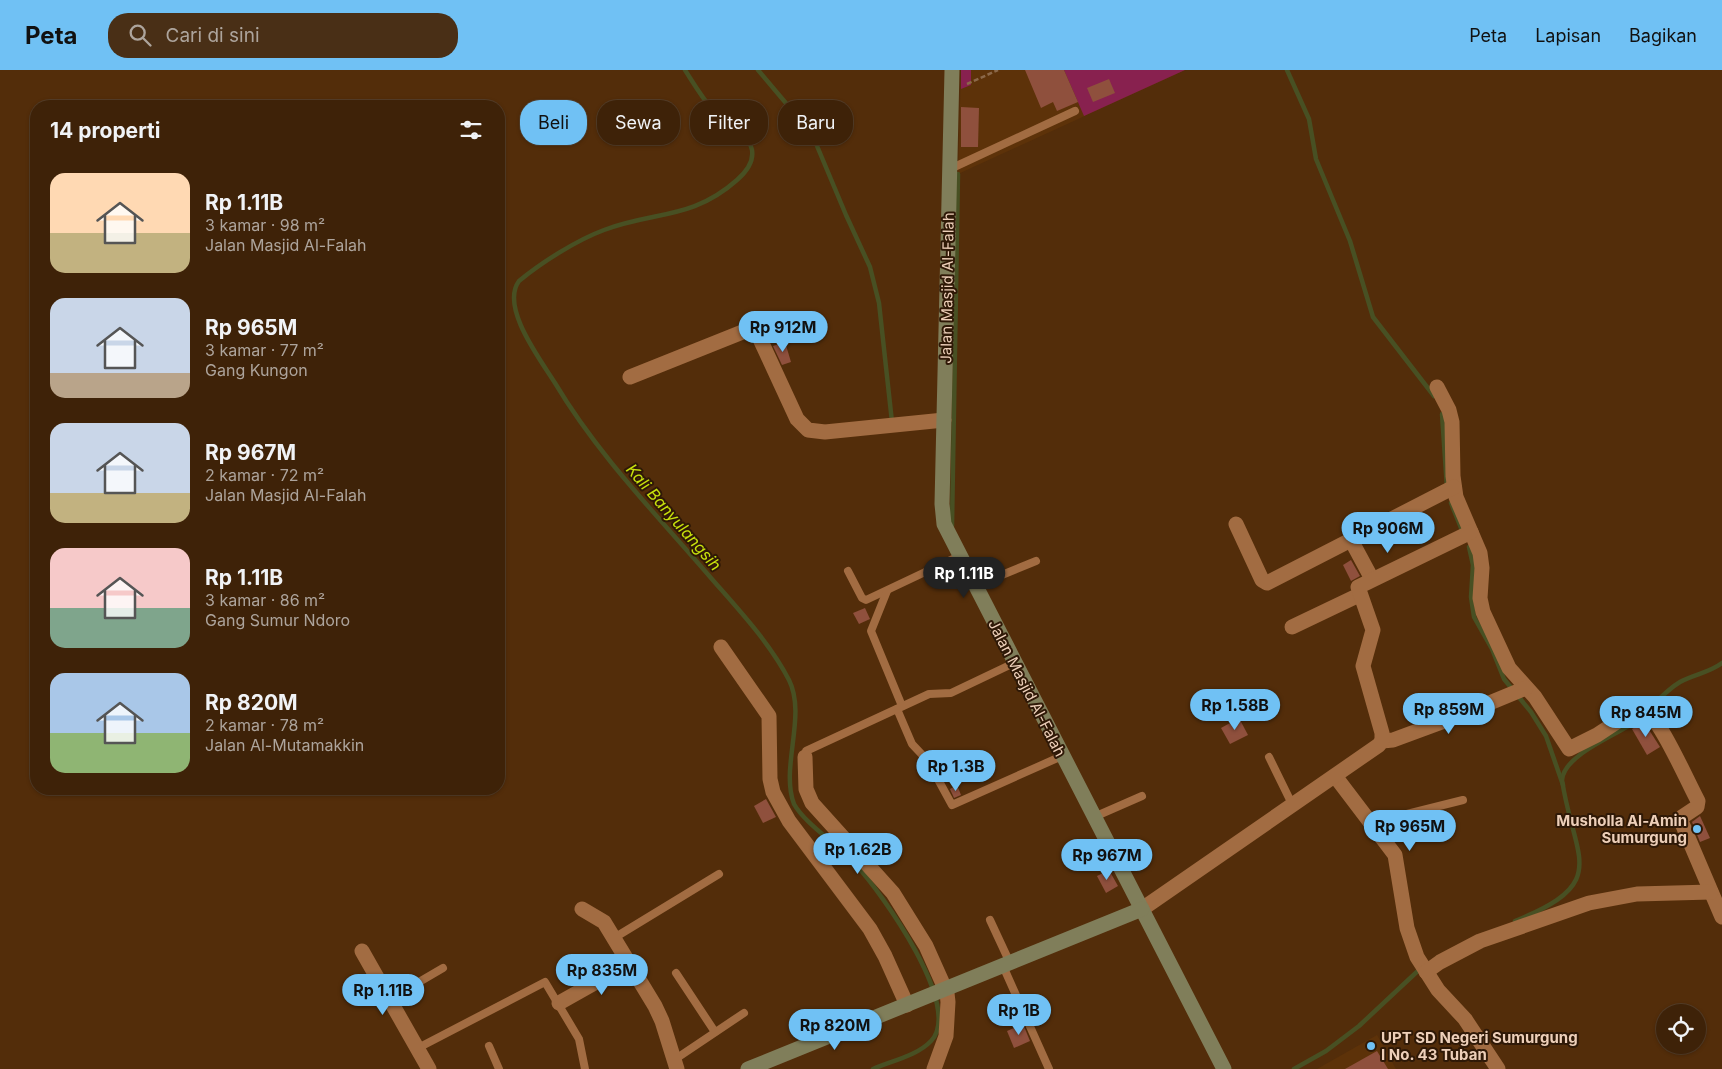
<!DOCTYPE html>
<html lang="id">
<head>
<meta charset="utf-8">
<style>
  body { margin:0; font-family:Inter,sans-serif; background:#492f16; color:#f1f3f6; height:100vh; display:flex; flex-direction:column; font-size:19px; white-space:nowrap }
  * { box-sizing:border-box; margin:0 }
  p { font-size:16px; color:#ada49c }
  .icon { flex:none; width:28px; height:28px; fill:none; stroke:currentColor; stroke-width:2; stroke-linecap:round; stroke-linejoin:round }
  .map { position:relative; flex:1; overflow:hidden }
  .details { position:absolute; left:30px; top:30px; width:475px; height:695px; display:flex; flex-direction:column; background:#3e2208; border-radius:20px; box-shadow:0 1px 4px #0004,0 0 0 1px #573f29 }
  .details>* { flex:none }
  .top-card { position:absolute; left:520px; top:30px; width:475px; height:45px; display:flex; gap:10px }
  .controls { position:absolute; left:1656px; top:934px; display:grid; gap:10px }
  .controls a { display:grid; place-items:center; width:50px; height:50px; border-radius:50%; background:#3e2208; box-shadow:0 1px 4px #0004,0 0 0 1px #573f29; font-size:25px }
  .price { position:absolute; translate:-50% -42px; padding:0 11px; border-radius:18px; background:#70c1f4; color:#111; font-size:16px; line-height:32px; filter:drop-shadow(0 1px 2px #0008) }
  .price::after { content:''; position:absolute; left:50%; top:30px; width:15px; height:11px; margin-left:-8px; background:inherit; clip-path:polygon(0 0,100% 0,50% 100%) }
  .price.selected { background:#222; color:#fff }
  ul { padding:0; list-style:none }
  li { display:flex; align-items:center; gap:15px; height:125px; padding:0 20px }
  li span { display:grid; place-items:center; flex:none; width:140px; height:100px; border-radius:15px; color:#555 }
  li>.icon { margin-inline-start:auto }
  span .icon { width:60px; height:60px; fill:#fffc; stroke-width:1 }
  li b { font-size:21px }
  h2 { display:flex; justify-content:space-between; align-items:center; height:60px; padding:0 20px; font-size:21px }
  .pill { padding:0 18px; border-radius:20px; background:#3e2208; box-shadow:0 1px 4px #0004,0 0 0 1px #573f29; font-size:18px; line-height:45px }
  .pill.selected { background:#70c1f4; color:#111 }
  header { display:flex; align-items:center; gap:30px; box-sizing:border-box; height:70px; padding:0 25px; background:#70c1f4; color:#111 }
  header strong { font-size:24px }
  nav { display:flex; gap:28px; margin-inline-start:auto; font-size:18px }
  .search { width:350px; height:45px; background:#492f16; display:flex; align-items:center; gap:12px; box-sizing:border-box; padding:0 18px; border-radius:20px; color:#ada49c; font-size:19px }
  .map>svg:first-child { display:block }
  .built { fill:#5d3209 }
  .green { fill:#88214f }
  .lines { fill:none; stroke-linecap:round; stroke-linejoin:round }
  .stream { stroke:#485023; stroke-width:4.5 }
  .building { fill:#8f503d }
  .path { stroke:#8b6849; stroke-width:2.5; stroke-dasharray:5 2.5; stroke-linecap:butt }
  .lane { stroke:#a26c42; stroke-width:8 }
  .street { stroke:#a26c42; stroke-width:15 }
  .secondary { stroke:#807e5a; stroke-width:15 }
  .poi-dot { fill:#70c1f4; stroke:#2f1907; stroke-width:2 }
  .labels { text-anchor:middle; dominant-baseline:central; stroke-width:4; stroke-linejoin:round; paint-order:stroke }
  .street-label { font-size:15px; fill:#edcfb9; stroke:#2f1907 }
  .poi-label { font-size:15px; font-weight:bold; fill:#edcfb9; stroke:#2f1907; text-anchor:end }
  .water-label { font-size:16px; font-style:italic; fill:#c8e20c; stroke:#2f1907 }
</style>
</head>
<body>
<header>
<strong>Peta</strong>
<div class="search"><svg class="icon" aria-label="search" viewBox="0 0 24 24"><circle cx="10" cy="10" r="6"/><path d="M15 15l6 6"/></svg>Cari di sini</div>
<nav><a>Peta</a><a>Lapisan</a><a>Bagikan</a></nav>
</header>
<div class="map">
<svg width="1722" height="999" viewBox="0 0 1722 999">
  <rect width="100%" height="100%" fill="#532d0a"/>
  <!-- built -->
  <g class="built">
    <polygon points="961,0 1185,0 958,104"/>
    <polygon points="1377,965 1396,999 1317,999"/>
  </g>
  <!-- green -->
  <g class="green">
    <polygon points="961,0 971,0 971,15 961,19"/>
    <polygon points="1064,0 1185,0 1084,46"/>
  </g>
  <g class="lines">
    <!-- stream -->
    <g class="stream">
      <path d="M 685,0 C 694,14 702,28 713,40 C 725,54 748,61 752,80 C 754,92 745,103 737,110 C 692,150 654,141 604,160 C 577,170 542,192 519,211 C 500,237 540,289 555,313 C 598,385 656,444 711,508 C 738,539 770,573 789,610 C 807,646 780,697 794,734 C 805,754 840,776 856,795 C 881,822 964,937 931,971 C 917,986 891,991 873,999"/>
      <polyline points="758,0 812,64 846,145 870,197 879,233 892,352"/>
      <polyline points="1287,0 1309,49 1316,89 1350,171 1373,247 1434,326"/>
      <polyline points="1442,344 1447,418"/>
      <polyline points="1451,433 1463,463"/>
      <polyline points="952,456 958,104"/>
      <polyline points="1469,477 1473,495 1471,527 1474,547 1492,579 1504,609 1531,642 1546,666 1563,715"/>
      <path d="M 1515,851 C 1612,812 1574,790 1562,710 C 1564,684 1618,665 1636,651 C 1651,639 1663,622 1680,612 C 1694,604 1709,603 1722,593"/>
      <polyline points="1294,999 1326,981 1359,956 1421,898"/>
    </g>
  </g>
  <!-- building -->
  <g class="building">
    <polygon points="1025,0 1064,0 1078,32 1057,41 1053,32 1041,38"/>
    <polygon points="1109,9 1115,23 1093,32 1087,18"/>
    <polygon points="961,37 979,38 978,77 961,77"/>
    <polygon points="785,272 791,292 782,295 773,276"/>
    <polygon points="1351,490 1360,506 1351,511 1343,495"/>
    <polygon points="865,538 870,549 859,554 853,543"/>
    <polygon points="1239,648 1248,665 1230,674 1221,658"/>
    <polygon points="1644,652 1660,677 1647,685 1632,659"/>
    <polygon points="957,715 961,725 954,728 950,719"/>
    <polygon points="766,729 776,747 763,753 754,736"/>
    <polygon points="1700,746 1710,768 1700,772 1692,752"/>
    <polygon points="1109,800 1118,816 1106,823 1097,806"/>
    <polygon points="1023,954 1030,971 1014,978 1007,961"/>
    <polygon points="1377,981 1388,999 1345,999"/>
  </g>
  <g class="lines">
    <!-- path -->
    <polyline class="path" points="967,14 998,0"/>
    <!-- lane -->
    <g class="lane">
      <polyline points="950,99 1075,41"/>
      <polyline points="848,501 862,528 866,530 959,486"/>
      <polyline points="975,516 1036,491"/>
      <polyline points="887,521 871,561 902,636"/>
      <polyline points="897,639 912,674 928,691 952,735 1062,686"/>
      <polyline points="805,687 806,681 929,624 951,623 1014,593"/>
      <polyline points="1269,687 1292,734"/>
      <polyline points="1094,747 1142,726"/>
      <polyline points="1371,753 1463,730"/>
      <polyline points="990,850 1010,893"/>
      <polyline points="614,868 719,804"/>
      <polyline points="1003,896 1049,999"/>
      <polyline points="676,903 715,962"/>
      <polyline points="390,929 443,898"/>
      <polyline points="489,976 499,999"/>
      <polyline points="418,978 545,912 579,969 585,999"/>
      <polyline points="674,990 744,943"/>
    </g>
    <!-- street -->
    <g class="street">
      <polyline points="630,307 745,261 754,263 760,269 797,349 808,360 825,362 944,350"/>
      <path d="M 1437,317 L 1449,340 L 1452,352 L 1453,406 L 1456,427 L 1480,483 L 1482,498 L 1480,528 L 1483,542 L 1509,598 L 1535,627 L 1569,679 L 1597,665 L 1641,636 C 1660,647 1686,709 1698,731 L 1697,737 L 1682,747 L 1681,751 L 1722,847"/>
      <polyline points="1236,454 1262,510 1267,513 1454,417"/>
      <polyline points="1351,470 1372,509"/>
      <polyline points="1292,557 1359,525"/>
      <polyline points="721,577 769,646 770,709 773,722 789,751 870,859 885,886 907,935"/>
      <polyline points="1382,671 1393,670 1458,646 1526,618"/>
      <polyline points="805,687 806,719 812,733 893,823 926,876 947,923 948,932 946,966 934,999"/>
      <polyline points="1335,706 1395,785 1407,858 1417,887 1438,920 1465,949 1498,999"/>
      <polyline points="582,839 604,852 655,936 662,951 677,999"/>
      <polyline points="1142,839 1379,675 1382,670 1382,663 1363,596 1373,560 1358,517 1471,462"/>
      <polyline points="362,881 429,999"/>
      <polyline points="1426,902 1440,892 1480,871 1589,833 1637,824 1711,822"/>
      <polyline points="559,933 630,893"/>
    </g>
    <!-- secondary -->
    <g class="secondary">
      <polyline points="952,0 942,434 944,454 1224,999"/>
      <polyline points="748,999 1142,839"/>
    </g>
  </g>
  <!-- markers -->
  <g class="poi-dot">
    <circle cx="1697" cy="759" r="5"/>
    <circle cx="1371" cy="976" r="5"/>
  </g>
  <g class="labels">
    <!-- street labels -->
    <g class="street-label">
      <text transform="translate(947 218) rotate(-89)">Jalan Masjid Al-Falah</text>
      <text transform="translate(1027 618) rotate(63)">Jalan Masjid Al-Falah</text>
    </g>
    <!-- poi labels -->
    <g class="poi-label">
      <text x="1687" y="750">Musholla Al-Amin<tspan x="1687" dy="17">Sumurgung</tspan></text>
      <text x="1381" y="967" text-anchor="start">UPT SD Negeri Sumurgung<tspan x="1381" dy="17">I No. 43 Tuban</tspan></text>
    </g>
    <!-- water labels -->
    <g class="water-label">
      <text transform="translate(674 447) rotate(49)">Kali Banyulangsih</text>
    </g>
  </g>
</svg>
<div class="controls">
<a><svg class="icon" aria-label="locate" viewBox="0 0 24 24"><circle cx="12" cy="12" r="6"/><path d="M12 2v4M12 18v4M2 12h4M18 12h4"/></svg></a>
</div>
<b class="price" style="left:783px;top:283px">Rp 912M</b>
<b class="price" style="left:1388px;top:484px">Rp 906M</b>
<b class="price selected" style="left:964px;top:529px">Rp 1.11B</b>
<b class="price" style="left:1235px;top:661px">Rp 1.58B</b>
<b class="price" style="left:1449px;top:665px">Rp 859M</b>
<b class="price" style="left:1646px;top:668px">Rp 845M</b>
<b class="price" style="left:956px;top:722px">Rp 1.3B</b>
<b class="price" style="left:1410px;top:782px">Rp 965M</b>
<b class="price" style="left:858px;top:805px">Rp 1.62B</b>
<b class="price" style="left:1107px;top:811px">Rp 967M</b>
<b class="price" style="left:602px;top:926px">Rp 835M</b>
<b class="price" style="left:383px;top:946px">Rp 1.11B</b>
<b class="price" style="left:1019px;top:966px">Rp 1B</b>
<b class="price" style="left:835px;top:981px">Rp 820M</b>
<div class="top-card">
<a class="pill selected">Beli</a>
<a class="pill">Sewa</a>
<a class="pill">Filter</a>
<a class="pill">Baru</a>
</div>
<section class="details">
<h2>14 properti<svg class="icon" aria-label="filters" viewBox="0 0 24 24"><path d="M4 7h16M4 17h16"/><circle cx="9" cy="7" r="2"/><circle cx="15" cy="17" r="2"/></svg></h2>
<ul>
<li><span style="background:linear-gradient(#ffd9b3 60%,#c2b280 0)"><svg class="icon" aria-label="home" viewBox="0 0 24 24"><path d="M3 11l9-7 9 7M6 9v11h12V9"/></svg></span><div><b>Rp 1.11B</b><p>3 kamar · 98 m²</p><p>Jalan Masjid Al-Falah</p></div></li>
<li><span style="background:linear-gradient(#c9d6e8 75%,#b9a48a 0)"><svg class="icon" aria-label="home" viewBox="0 0 24 24"><path d="M3 11l9-7 9 7M6 9v11h12V9"/></svg></span><div><b>Rp 965M</b><p>3 kamar · 77 m²</p><p>Gang Kungon</p></div></li>
<li><span style="background:linear-gradient(#c9d6e8 70%,#c2b280 0)"><svg class="icon" aria-label="home" viewBox="0 0 24 24"><path d="M3 11l9-7 9 7M6 9v11h12V9"/></svg></span><div><b>Rp 967M</b><p>2 kamar · 72 m²</p><p>Jalan Masjid Al-Falah</p></div></li>
<li><span style="background:linear-gradient(#f6c9c9 60%,#7fa58c 0)"><svg class="icon" aria-label="home" viewBox="0 0 24 24"><path d="M3 11l9-7 9 7M6 9v11h12V9"/></svg></span><div><b>Rp 1.11B</b><p>3 kamar · 86 m²</p><p>Gang Sumur Ndoro</p></div></li>
<li><span style="background:linear-gradient(#a9c7e8 60%,#8fb573 0)"><svg class="icon" aria-label="home" viewBox="0 0 24 24"><path d="M3 11l9-7 9 7M6 9v11h12V9"/></svg></span><div><b>Rp 820M</b><p>2 kamar · 78 m²</p><p>Jalan Al-Mutamakkin</p></div></li>
</ul>
</section>
</div>
</body>
</html>
